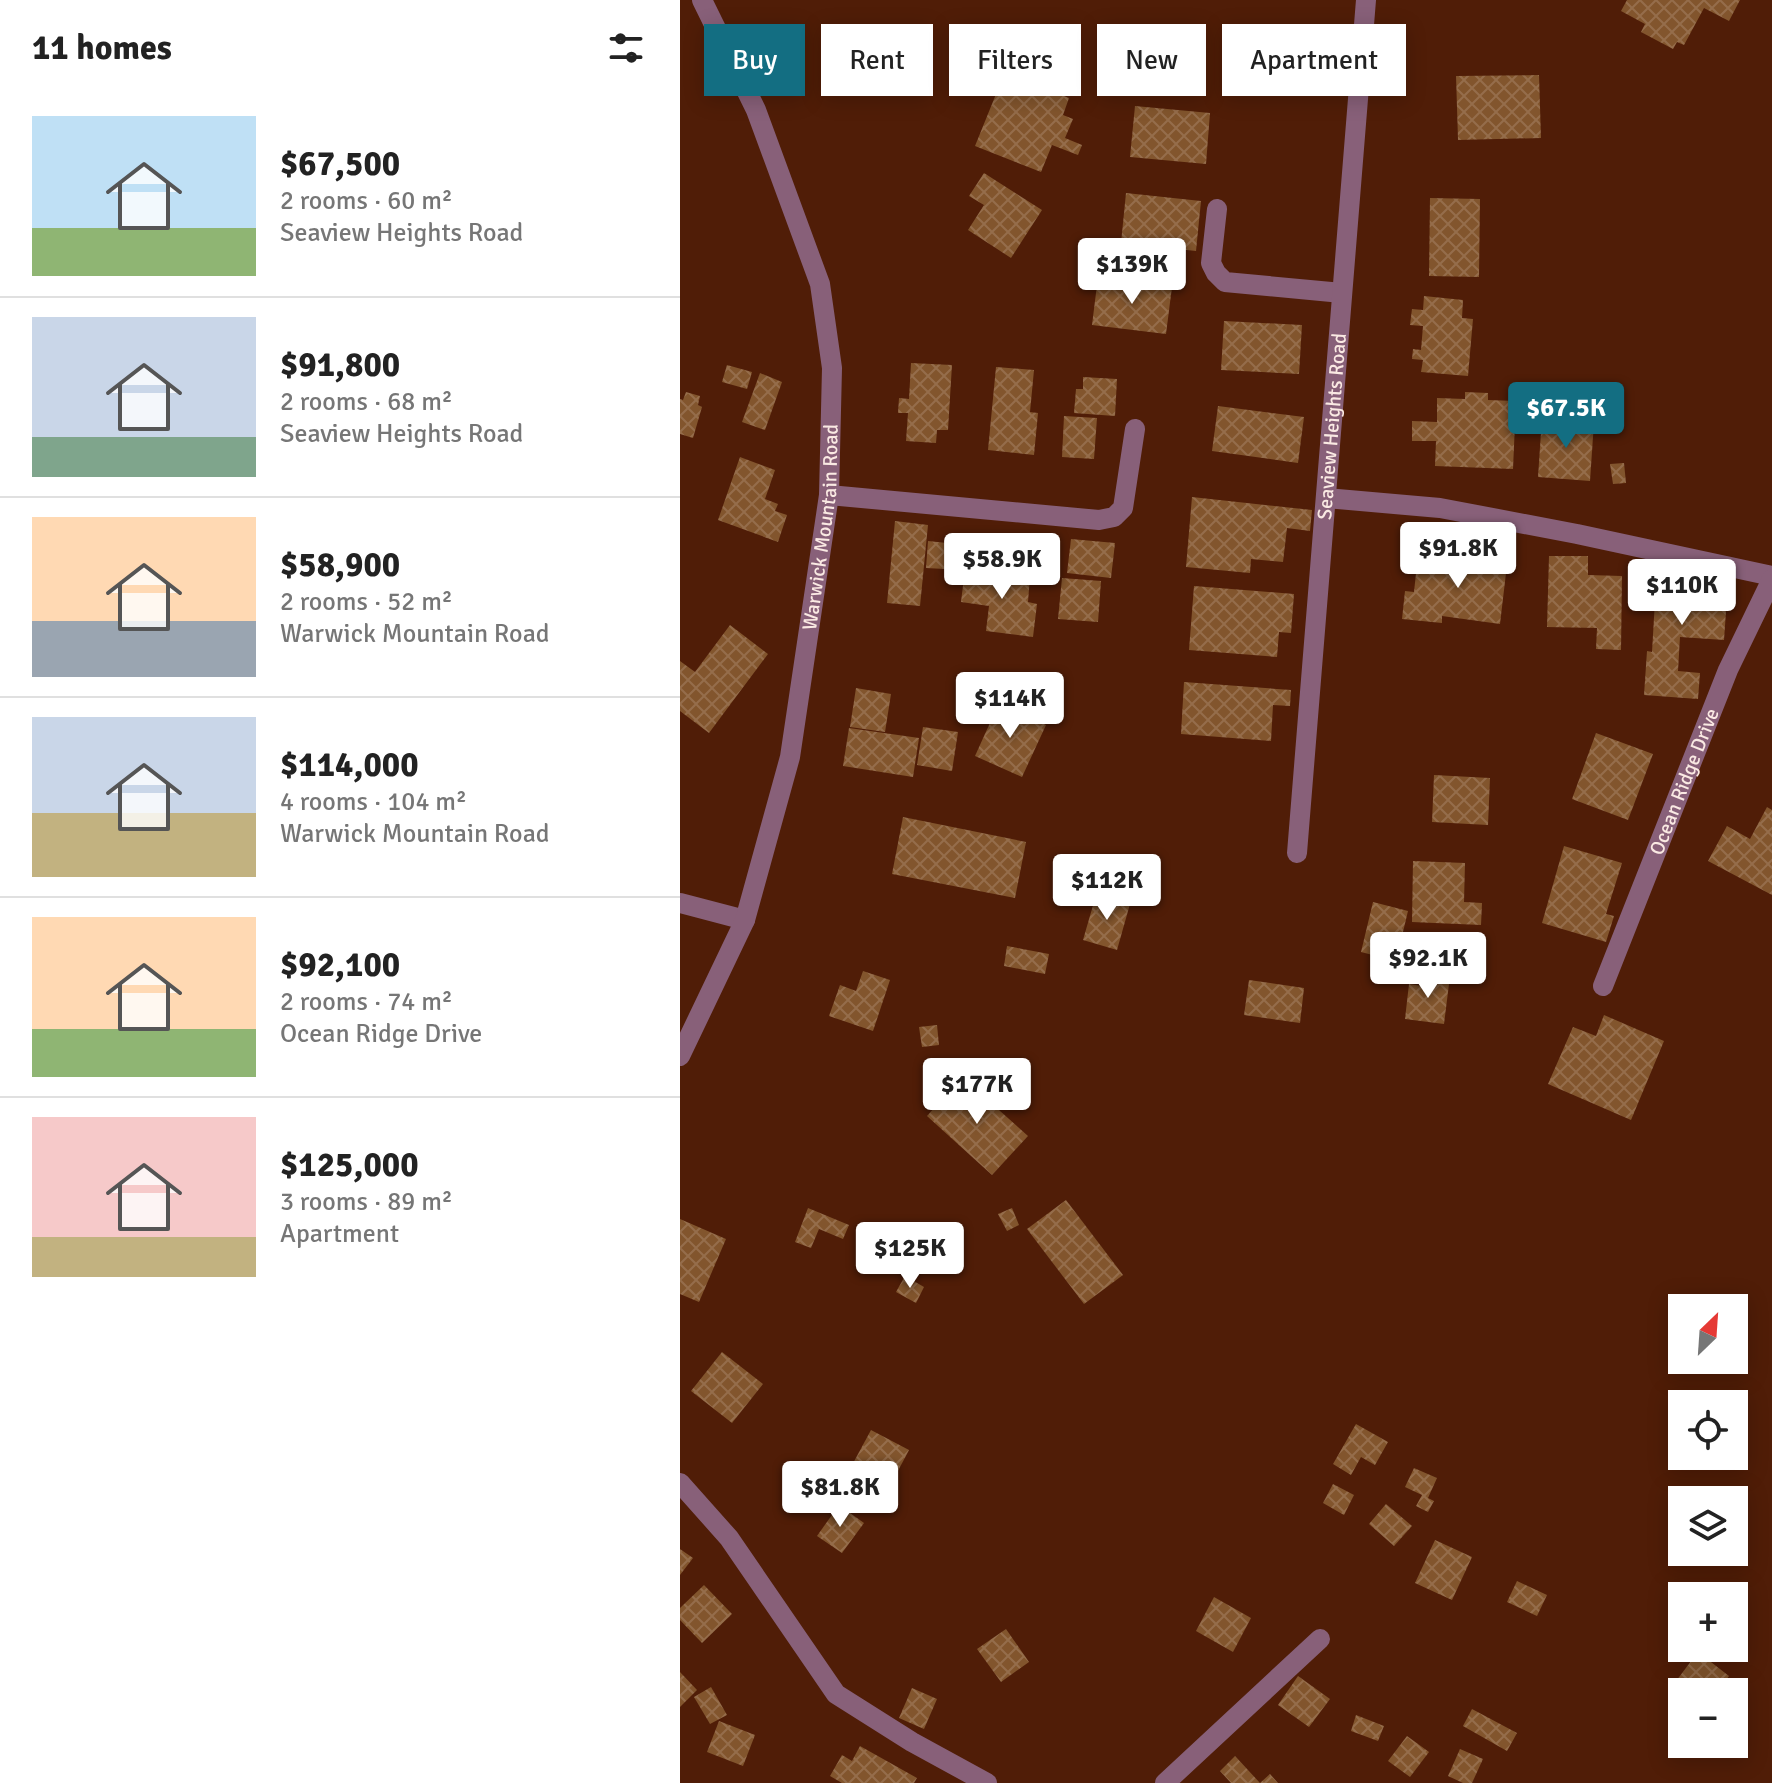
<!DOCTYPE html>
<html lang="en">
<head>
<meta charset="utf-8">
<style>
  body { margin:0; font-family:Signika,sans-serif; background:#f6f6f6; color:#222; height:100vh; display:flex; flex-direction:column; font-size:30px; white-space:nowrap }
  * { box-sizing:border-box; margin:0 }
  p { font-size:26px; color:#767676 }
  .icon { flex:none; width:44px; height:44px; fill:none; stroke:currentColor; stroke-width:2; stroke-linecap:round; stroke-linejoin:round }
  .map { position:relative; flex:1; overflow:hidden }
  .details { display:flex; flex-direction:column; background:#fff; width:680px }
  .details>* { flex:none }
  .top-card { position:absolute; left:24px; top:24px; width:760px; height:72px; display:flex; gap:16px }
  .needle { width:52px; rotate:25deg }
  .fabs { position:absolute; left:988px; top:1294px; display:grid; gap:16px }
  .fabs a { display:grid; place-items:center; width:80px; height:80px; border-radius:0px; background:#fff; box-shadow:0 4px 20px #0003; font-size:40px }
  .price { position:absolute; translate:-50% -68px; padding:0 18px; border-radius:8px; background:#fff; color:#222; font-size:26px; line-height:52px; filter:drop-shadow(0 2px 4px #0008) }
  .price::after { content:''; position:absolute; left:50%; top:48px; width:24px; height:18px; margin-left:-12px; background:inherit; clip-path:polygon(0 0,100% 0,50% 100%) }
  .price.on { background:#136e82; color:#fff }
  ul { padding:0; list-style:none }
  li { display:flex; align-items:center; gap:24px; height:200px; padding:0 32px }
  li+li { border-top:2px solid #e0e0e0 }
  li span { display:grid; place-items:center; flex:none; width:224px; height:160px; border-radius:0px; color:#555 }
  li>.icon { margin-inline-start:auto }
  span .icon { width:96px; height:96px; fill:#fffc; stroke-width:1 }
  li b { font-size:34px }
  h2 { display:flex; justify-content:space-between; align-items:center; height:96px; padding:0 32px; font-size:34px }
  .pill { padding:0 28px; border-radius:0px; background:#fff; box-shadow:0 4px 20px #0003; font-size:28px; line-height:72px }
  .pill.on { background:#136e82; color:#fff }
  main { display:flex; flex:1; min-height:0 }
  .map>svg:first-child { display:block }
  .building { fill:url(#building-cross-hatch) }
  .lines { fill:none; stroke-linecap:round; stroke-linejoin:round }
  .minor { stroke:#886079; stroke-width:20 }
  .labels { text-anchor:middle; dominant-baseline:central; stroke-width:6; stroke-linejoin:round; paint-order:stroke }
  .street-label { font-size:20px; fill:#fae9e3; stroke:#501d07 }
</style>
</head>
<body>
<main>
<section class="details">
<h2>11 homes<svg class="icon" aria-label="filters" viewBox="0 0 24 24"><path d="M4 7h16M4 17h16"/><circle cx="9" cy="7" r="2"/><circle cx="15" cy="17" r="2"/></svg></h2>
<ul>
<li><span style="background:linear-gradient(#bfe0f5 70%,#8fb573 0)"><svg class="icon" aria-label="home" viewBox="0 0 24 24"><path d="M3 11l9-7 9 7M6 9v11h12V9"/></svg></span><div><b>$67,500</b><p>2 rooms · 60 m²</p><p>Seaview Heights Road</p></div></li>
<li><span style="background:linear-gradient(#c9d6e8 75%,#7fa58c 0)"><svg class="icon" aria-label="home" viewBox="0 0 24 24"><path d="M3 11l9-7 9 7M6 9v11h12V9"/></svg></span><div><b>$91,800</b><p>2 rooms · 68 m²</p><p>Seaview Heights Road</p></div></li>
<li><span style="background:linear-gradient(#ffd9b3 65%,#9aa5b1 0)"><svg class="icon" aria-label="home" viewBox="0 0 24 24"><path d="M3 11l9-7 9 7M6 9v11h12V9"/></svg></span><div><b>$58,900</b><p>2 rooms · 52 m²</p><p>Warwick Mountain Road</p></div></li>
<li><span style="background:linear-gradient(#c9d6e8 60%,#c2b280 0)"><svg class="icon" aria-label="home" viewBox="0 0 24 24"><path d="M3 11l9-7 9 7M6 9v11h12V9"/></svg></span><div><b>$114,000</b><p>4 rooms · 104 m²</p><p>Warwick Mountain Road</p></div></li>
<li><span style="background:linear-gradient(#ffd9b3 70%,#8fb573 0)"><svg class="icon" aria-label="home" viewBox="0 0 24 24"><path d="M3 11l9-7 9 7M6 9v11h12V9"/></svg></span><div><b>$92,100</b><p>2 rooms · 74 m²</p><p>Ocean Ridge Drive</p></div></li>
<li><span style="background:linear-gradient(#f6c9c9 75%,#c2b280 0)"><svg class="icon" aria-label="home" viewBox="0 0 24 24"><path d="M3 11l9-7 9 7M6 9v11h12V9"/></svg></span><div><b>$125,000</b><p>3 rooms · 89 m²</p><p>Apartment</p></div></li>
</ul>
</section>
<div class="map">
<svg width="1092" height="1783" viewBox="0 0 1092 1783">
  <defs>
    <pattern id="building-cross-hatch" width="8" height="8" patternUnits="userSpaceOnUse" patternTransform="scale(2)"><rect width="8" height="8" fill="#82552d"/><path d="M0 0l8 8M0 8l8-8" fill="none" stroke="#956d4b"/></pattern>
  </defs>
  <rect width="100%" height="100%" fill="#501d07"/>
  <!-- building -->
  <g class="building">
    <polygon points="947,0 1060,0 1049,21 1024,8 1004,45 997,42 993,49 961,32 965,24 941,11"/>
    <polygon points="347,48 391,65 379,94 389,98 383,115 393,119 385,138 402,145 398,155 372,145 361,172 295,146 329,62 340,66"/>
    <polygon points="859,75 861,138 778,140 776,76"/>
    <polygon points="455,106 530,113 526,164 450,157"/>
    <polygon points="304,173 362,210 331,258 288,230 304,205 289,196"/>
    <polygon points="446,193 521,201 516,251 441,243"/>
    <polygon points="750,198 800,199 799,277 749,276"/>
    <polygon points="418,277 492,287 486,334 412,325"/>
    <polygon points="744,296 783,300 782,318 793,319 788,376 741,372 743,360 732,359 733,349 741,350 743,326 730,325 732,309 743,310"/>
    <polygon points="544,321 622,325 619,374 541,370"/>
    <polygon points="231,363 272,365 268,430 257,430 256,443 226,441 228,413 218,413 219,398 229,399"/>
    <polygon points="47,365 72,372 67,389 42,382"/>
    <polygon points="316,367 354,370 350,412 358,413 354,455 308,450"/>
    <polygon points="80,373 102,382 85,430 62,422"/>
    <polygon points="403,377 437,379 435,416 394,413 396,389 403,389"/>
    <polygon points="6,392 20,396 18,405 22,407 13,438 0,434 0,399 3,400"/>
    <polygon points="785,392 808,393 808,400 836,401 833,469 755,466 756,441 732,441 732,421 757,422 757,398 785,399"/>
    <polygon points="538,406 624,417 618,463 532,451"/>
    <polygon points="384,416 417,418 414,459 382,457"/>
    <polygon points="862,418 914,422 910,481 858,477"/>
    <polygon points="60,457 95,470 85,499 98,504 95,511 107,515 98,542 38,520"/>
    <polygon points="944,463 946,483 933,484 930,464"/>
    <polygon points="512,497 632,510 630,531 607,528 603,562 571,559 570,573 506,567"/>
    <polygon points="215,521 248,525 240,606 207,603"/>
    <polygon points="301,533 334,536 330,572 297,568"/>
    <polygon points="391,539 435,543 431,578 387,573"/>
    <polygon points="248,541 267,543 265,569 246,568"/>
    <polygon points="760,548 776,550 774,565 801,569 803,553 828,556 820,624 762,616 762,623 722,619 725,591 734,592 737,564 757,566"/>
    <polygon points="869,556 908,556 908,575 942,576 941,650 916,649 917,628 867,627"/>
    <polygon points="977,566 1028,569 1027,582 1048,583 1044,640 1000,637 998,671 1020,673 1018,699 964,695 967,651 972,652"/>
    <polygon points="285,569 350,576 348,602 357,604 353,637 306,631 309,606 281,602"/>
    <polygon points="382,578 421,581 418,622 378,619"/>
    <polygon points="514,586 614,594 611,633 599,632 597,657 509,650"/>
    <polygon points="50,625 88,654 29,733 0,711 0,661 15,672"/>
    <polygon points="504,682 611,690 610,706 593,705 591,741 501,734"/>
    <polygon points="176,688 211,694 205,732 170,727"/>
    <polygon points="319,703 366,725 342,777 295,756"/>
    <polygon points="243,727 278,732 272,771 237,765"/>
    <polygon points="169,728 239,738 233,777 163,766"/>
    <polygon points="916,733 973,754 948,820 892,799"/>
    <polygon points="754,775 810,778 808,825 752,822"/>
    <polygon points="1087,807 1092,810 1092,895 1028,861 1047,826 1070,839"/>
    <polygon points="223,817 346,842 335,898 212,874"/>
    <polygon points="884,846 942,863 926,914 934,916 926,942 862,923"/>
    <polygon points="733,861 785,863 784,902 802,903 801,925 732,922"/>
    <polygon points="416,895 450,904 437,950 403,940"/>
    <polygon points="693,902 728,911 716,961 681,952"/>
    <polygon points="327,946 369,954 365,974 324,966"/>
    <polygon points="183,971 210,980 193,1031 149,1016 160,985 176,991"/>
    <polygon points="743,971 761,973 760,983 769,984 764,1024 725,1019 729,984 742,986"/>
    <polygon points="569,980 624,988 620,1023 564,1015"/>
    <polygon points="924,1015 984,1041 951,1120 868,1084 893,1027 916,1036"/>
    <polygon points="257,1025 259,1045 242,1047 239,1027"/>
    <polygon points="282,1077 348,1136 312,1175 247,1116"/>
    <polygon points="386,1200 443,1275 404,1304 347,1229"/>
    <polygon points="128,1208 169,1225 163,1239 139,1229 131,1248 115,1242"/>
    <polygon points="332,1208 339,1225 327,1231 318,1214"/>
    <polygon points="0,1219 46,1239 19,1302 0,1294"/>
    <polygon points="225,1276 244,1287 236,1303 216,1292"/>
    <polygon points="42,1352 83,1384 52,1423 11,1391"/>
    <polygon points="676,1424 708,1442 695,1465 681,1457 671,1475 653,1464"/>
    <polygon points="191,1430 229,1450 202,1501 164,1480"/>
    <polygon points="734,1468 757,1478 748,1498 754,1501 748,1512 736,1506 742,1495 725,1487"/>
    <polygon points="653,1484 674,1495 664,1515 643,1503"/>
    <polygon points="706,1504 732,1526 714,1546 689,1524"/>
    <polygon points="159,1505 184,1523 162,1553 137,1536"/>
    <polygon points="755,1540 792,1557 772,1600 735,1583"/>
    <polygon points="0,1549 13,1558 0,1575"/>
    <polygon points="837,1581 867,1595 857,1616 827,1602"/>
    <polygon points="24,1585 52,1614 22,1643 0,1620 0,1608"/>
    <polygon points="534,1597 571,1618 553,1652 516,1631"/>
    <polygon points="326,1629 349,1662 321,1682 297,1649"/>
    <polygon points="1018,1652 1049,1676 1037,1692 1002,1692 1002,1699 990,1689"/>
    <polygon points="0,1672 17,1690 0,1707"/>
    <polygon points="618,1676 650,1699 629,1727 598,1705"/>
    <polygon points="31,1687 47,1715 30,1724 14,1697"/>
    <polygon points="232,1688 257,1699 244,1729 219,1718"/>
    <polygon points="792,1709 837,1733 827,1751 783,1726"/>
    <polygon points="676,1715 704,1726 698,1741 671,1731"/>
    <polygon points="39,1721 75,1735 63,1766 27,1752"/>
    <polygon points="727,1736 749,1752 730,1777 708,1761"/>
    <polygon points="180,1746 237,1778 234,1783 162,1783 150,1776 162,1755 172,1761"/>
    <polygon points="780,1749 803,1759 792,1783 783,1783 768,1776"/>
    <polygon points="555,1756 580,1783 590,1774 598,1783 551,1783 540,1771"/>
  </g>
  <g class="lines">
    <!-- minor -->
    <g class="minor">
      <polyline points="537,209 531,263 536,273 545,282 662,293"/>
      <polyline points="149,495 419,520 434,517 443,508 455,429"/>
      <polyline points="646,498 760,508 897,534 1092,576"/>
      <path id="s1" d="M 617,853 L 686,0"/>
      <polyline points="0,903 65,920"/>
      <path id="s2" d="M 923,986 L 1048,670 L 1092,579"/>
      <path id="s3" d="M 0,1056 L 65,920 L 110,757 L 149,495 L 152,368 L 140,284 L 76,110 L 22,0"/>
      <polyline points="0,1483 49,1538 156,1694 232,1742 307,1783"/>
      <polyline points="485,1783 640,1639"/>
    </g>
  </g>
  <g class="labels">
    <!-- street labels -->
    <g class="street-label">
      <text stroke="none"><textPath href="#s1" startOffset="428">Seaview Heights Road</textPath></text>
      <text stroke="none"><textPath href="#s3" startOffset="552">Warwick Mountain Road</textPath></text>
      <text stroke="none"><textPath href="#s2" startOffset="220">Ocean Ridge Drive</textPath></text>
    </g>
  </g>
</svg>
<div class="fabs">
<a><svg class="needle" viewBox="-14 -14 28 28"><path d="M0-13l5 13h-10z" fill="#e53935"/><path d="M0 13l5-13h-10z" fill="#767676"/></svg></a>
<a><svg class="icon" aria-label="locate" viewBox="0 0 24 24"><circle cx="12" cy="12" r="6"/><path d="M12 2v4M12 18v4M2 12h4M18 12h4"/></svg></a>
<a><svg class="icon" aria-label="layers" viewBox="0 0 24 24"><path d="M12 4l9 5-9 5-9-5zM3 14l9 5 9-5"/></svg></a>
<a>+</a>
<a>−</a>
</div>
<b class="price" style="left:452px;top:306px">$139K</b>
<b class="price on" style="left:886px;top:450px">$67.5K</b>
<b class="price" style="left:778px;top:590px">$91.8K</b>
<b class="price" style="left:322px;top:601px">$58.9K</b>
<b class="price" style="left:1002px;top:627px">$110K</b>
<b class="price" style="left:330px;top:740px">$114K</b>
<b class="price" style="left:427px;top:922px">$112K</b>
<b class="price" style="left:748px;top:1000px">$92.1K</b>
<b class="price" style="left:297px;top:1126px">$177K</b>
<b class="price" style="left:230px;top:1290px">$125K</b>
<b class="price" style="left:160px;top:1529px">$81.8K</b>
<div class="top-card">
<a class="pill on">Buy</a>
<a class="pill">Rent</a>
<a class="pill">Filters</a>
<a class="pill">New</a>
<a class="pill">Apartment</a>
</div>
</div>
</main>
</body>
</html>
